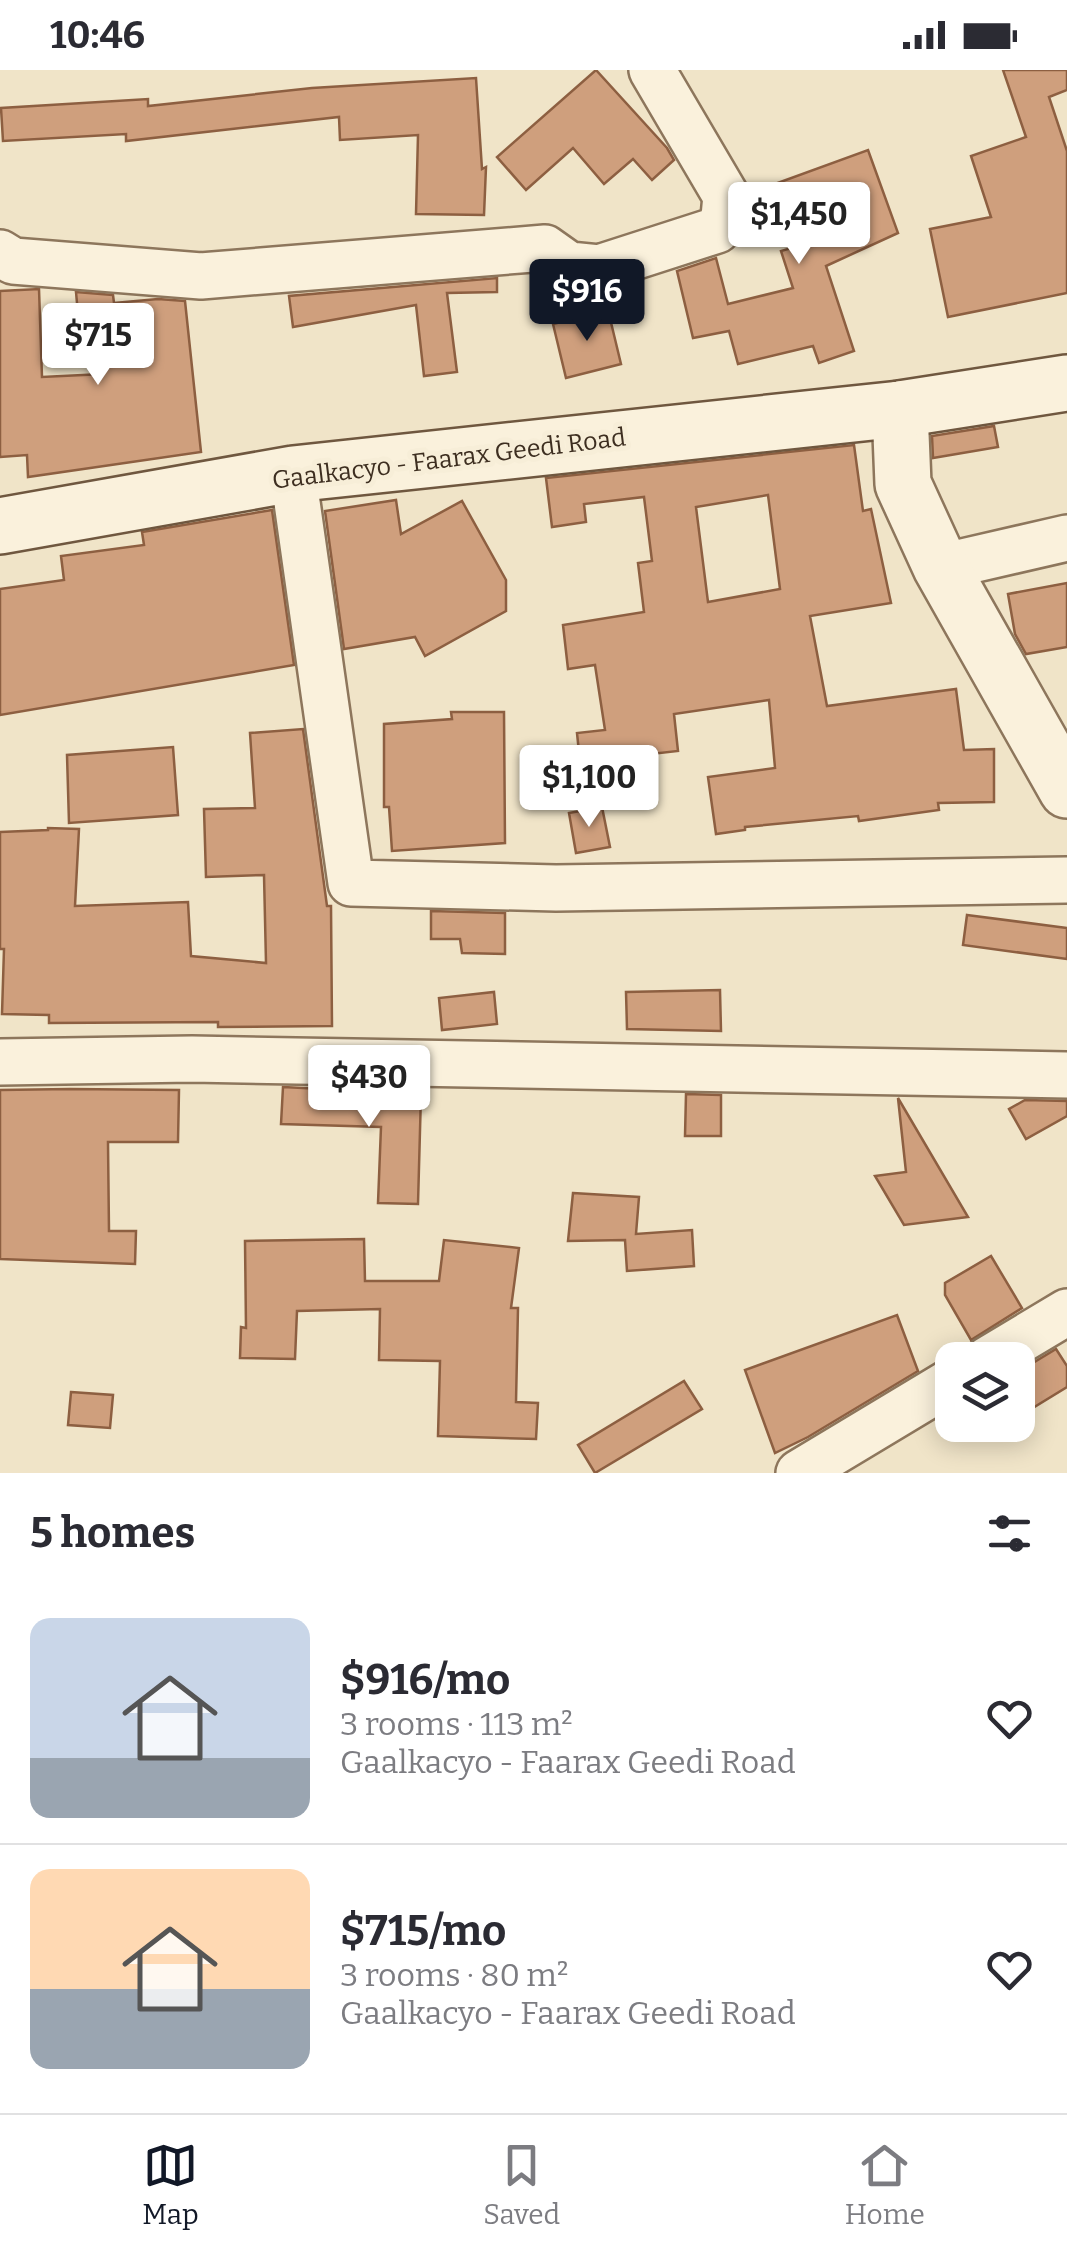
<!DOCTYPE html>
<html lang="en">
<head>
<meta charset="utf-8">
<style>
  body { margin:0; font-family:Bitter,serif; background:#f2f2f3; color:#2b2b33; height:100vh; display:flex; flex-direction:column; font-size:38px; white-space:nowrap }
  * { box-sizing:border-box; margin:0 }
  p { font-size:32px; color:#7c7c81 }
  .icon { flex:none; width:55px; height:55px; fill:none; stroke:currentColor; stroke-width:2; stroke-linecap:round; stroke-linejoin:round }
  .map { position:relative; height:1403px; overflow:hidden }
  .side { display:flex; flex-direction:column; background:#fff; flex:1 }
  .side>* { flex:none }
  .tools { position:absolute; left:935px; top:1272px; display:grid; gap:20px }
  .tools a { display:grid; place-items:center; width:100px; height:100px; border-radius:20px; background:#fff; box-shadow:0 5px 25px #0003; font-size:50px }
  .price { position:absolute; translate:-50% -85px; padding:0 22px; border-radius:10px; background:#fff; color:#222; font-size:32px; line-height:65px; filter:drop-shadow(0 2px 5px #0008) }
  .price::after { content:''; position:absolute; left:50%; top:60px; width:30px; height:22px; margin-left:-15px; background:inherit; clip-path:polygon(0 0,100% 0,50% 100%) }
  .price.active { background:#111827; color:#fff }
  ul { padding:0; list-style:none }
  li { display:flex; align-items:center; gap:30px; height:250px; padding:0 30px }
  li+li { border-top:2px solid #e1e1e2 }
  li span { display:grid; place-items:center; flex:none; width:280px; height:200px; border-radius:20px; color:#555 }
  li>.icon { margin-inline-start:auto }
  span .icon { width:120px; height:120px; fill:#fffc; stroke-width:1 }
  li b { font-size:42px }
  h2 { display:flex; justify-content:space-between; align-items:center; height:120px; padding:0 30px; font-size:42px }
  .status { display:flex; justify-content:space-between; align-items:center; height:70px; padding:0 50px; background:#fff; direction:ltr }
  .status svg { height:28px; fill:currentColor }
  .tab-bar { display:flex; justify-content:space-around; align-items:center; height:140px; border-top:2px solid #e1e1e2; background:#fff; font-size:28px; color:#7c7c81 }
  .tab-bar a { display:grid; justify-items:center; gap:5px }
  .tab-bar .active { color:#111827 }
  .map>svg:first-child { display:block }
  .building { fill:#cf9f7d; stroke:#8d5f41; stroke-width:2.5; fill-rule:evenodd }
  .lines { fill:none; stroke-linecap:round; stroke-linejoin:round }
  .minor-casing { stroke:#8d765c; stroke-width:50 }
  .tertiary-casing { stroke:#8d765c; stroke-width:60 }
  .secondary-casing { stroke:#6f573f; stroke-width:60 }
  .minor { stroke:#faf1dc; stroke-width:45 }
  .tertiary { stroke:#faf1dc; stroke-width:55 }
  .secondary { stroke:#faf1dc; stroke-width:55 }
  .labels { text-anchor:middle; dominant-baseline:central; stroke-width:10; stroke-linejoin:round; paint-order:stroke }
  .street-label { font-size:25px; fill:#3d2e20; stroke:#f7eed8 }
</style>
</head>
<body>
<div class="status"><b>10:46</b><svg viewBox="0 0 49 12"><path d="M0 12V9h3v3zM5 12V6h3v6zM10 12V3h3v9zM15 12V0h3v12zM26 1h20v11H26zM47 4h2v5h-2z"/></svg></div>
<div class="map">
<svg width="1067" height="1403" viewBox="0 0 1067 1403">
  <rect width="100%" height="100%" fill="#f0e4c8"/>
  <!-- building -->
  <g class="building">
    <polygon points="596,0 667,78 674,90 652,110 633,89 604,114 573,78 526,120 497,87"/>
    <polygon points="1003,0 1067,0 1067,20 1049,27 1067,81 1067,223 948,247 930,159 991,147 971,86 1026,67"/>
    <polygon points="476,8 482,99 486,97 484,145 416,144 418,65 340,70 339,47 126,71 126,64 3,71 1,38 148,29 148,36 312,18"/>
    <polygon points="868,80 898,163 826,196 854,281 819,293 813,276 738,294 729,261 693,268 677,201 716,188 728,234 793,218 781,181 795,177 772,115"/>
    <polygon points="497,208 497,222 447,223 457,302 424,306 416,235 293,257 289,226"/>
    <polygon points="39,219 42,307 103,304 98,244 78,244 76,222 113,225 114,233 158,229 185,231 201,382 28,407 27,385 0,387 0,221"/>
    <polygon points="608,240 621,294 566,308 553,254"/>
    <polygon points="994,356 998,377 933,388 932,366"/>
    <path d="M 854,375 L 863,441 L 871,439 L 891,533 L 810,546 L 827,636 L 956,619 L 964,680 L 994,679 L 994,732 L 938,733 L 939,740 L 859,751 L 858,746 L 745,757 L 745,760 L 716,764 L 708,707 L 775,698 L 769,630 L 674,644 L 678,681 L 580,692 L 577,663 L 605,660 L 595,595 L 568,599 L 563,555 L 644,542 L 638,493 L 652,491 L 644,427 L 584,434 L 586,452 L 552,457 L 546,408 ZM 768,425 L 780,519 L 708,532 L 696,437 Z"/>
    <polygon points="396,430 401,464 462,431 506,510 506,541 425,586 415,567 344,579 325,441"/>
    <polygon points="272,440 294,595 0,645 0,519 64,510 61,486 144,475 142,462"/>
    <polygon points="1067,513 1067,577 1026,584 1015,564 1008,524"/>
    <polygon points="451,642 504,642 505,773 392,781 389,737 384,737 384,654 452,649"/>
    <polygon points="303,659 327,836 331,836 332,956 218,957 218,952 49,953 49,945 2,944 4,879 0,879 0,762 48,760 48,758 79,759 75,836 188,832 191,886 266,893 264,805 206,807 204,739 255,738 250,663"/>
    <polygon points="173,677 178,745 69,753 67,685"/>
    <polygon points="602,737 610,777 576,783 569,743"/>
    <polygon points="431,841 505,843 505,884 462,883 460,869 431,869"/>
    <polygon points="967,845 1067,858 1067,889 963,875"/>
    <polygon points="720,920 721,961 627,959 626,922"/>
    <polygon points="494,922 497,954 442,960 439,928"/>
    <polygon points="283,1017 421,1024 418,1134 378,1133 381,1057 281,1054"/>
    <polygon points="70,1019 179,1020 178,1072 108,1072 109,1161 136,1161 135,1194 0,1189 0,1020"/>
    <polygon points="686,1024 721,1025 721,1066 685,1066"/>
    <polygon points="898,1028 968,1147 904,1155 875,1106 906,1102"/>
    <polygon points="1025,1030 1067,1031 1067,1046 1026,1069 1009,1039"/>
    <polygon points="573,1123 639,1127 636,1164 692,1160 694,1196 627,1201 625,1170 568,1171"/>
    <polygon points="364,1169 365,1211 439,1211 444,1170 519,1178 511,1238 518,1238 516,1332 538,1333 536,1369 438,1366 440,1291 379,1290 380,1239 297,1241 295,1289 240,1288 241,1257 246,1258 245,1171"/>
    <polygon points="991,1186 1022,1238 971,1270 945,1225 945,1213"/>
    <polygon points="897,1245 918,1301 808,1367 775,1383 745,1300"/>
    <polygon points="1056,1279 1067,1296 1067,1317 1018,1347 1018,1302"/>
    <polygon points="684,1311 702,1339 595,1403 578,1375"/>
    <polygon points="71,1322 113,1325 110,1358 68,1355"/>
  </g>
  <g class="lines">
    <defs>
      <g id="minor">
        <polyline points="0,183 13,191 201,206 545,178 569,195 599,198 717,160 724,147 726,126 652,0"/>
        <polyline points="293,404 351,813 556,818 1067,810"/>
        <polyline points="941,497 1067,468"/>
        <polyline points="0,992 192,989 1067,1005"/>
        <polyline points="987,1290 1067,1242"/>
        <polyline points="799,1403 952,1311"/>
      </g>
      <polyline id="tertiary" points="900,339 903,414 941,497 1067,720"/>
      <polyline id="secondary" points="0,456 293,404 900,339 1067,313"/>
    </defs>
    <!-- minor casing -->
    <use href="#minor" class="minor-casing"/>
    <!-- tertiary casing -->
    <use href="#tertiary" class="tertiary-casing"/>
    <!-- secondary casing -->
    <use href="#secondary" class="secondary-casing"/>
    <!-- minor -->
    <use href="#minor" class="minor"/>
    <!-- tertiary -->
    <use href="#tertiary" class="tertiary"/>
    <!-- secondary -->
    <use href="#secondary" class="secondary"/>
  </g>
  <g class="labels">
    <!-- street labels -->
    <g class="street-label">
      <text transform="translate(449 389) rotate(-7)">Gaalkacyo - Faarax Geedi Road</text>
    </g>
  </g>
</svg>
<div class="tools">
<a><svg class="icon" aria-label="layers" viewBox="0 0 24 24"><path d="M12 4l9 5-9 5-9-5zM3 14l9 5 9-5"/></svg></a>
</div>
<b class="price" style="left:799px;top:197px">$1,450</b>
<b class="price active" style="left:587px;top:274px">$916</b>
<b class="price" style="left:98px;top:318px">$715</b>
<b class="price" style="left:589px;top:760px">$1,100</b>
<b class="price" style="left:369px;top:1060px">$430</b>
</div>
<section class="side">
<h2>5 homes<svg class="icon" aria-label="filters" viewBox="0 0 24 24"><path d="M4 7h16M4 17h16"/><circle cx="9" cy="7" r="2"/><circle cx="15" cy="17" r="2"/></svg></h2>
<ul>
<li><span style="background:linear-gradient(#c9d6e8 70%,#9aa5b1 0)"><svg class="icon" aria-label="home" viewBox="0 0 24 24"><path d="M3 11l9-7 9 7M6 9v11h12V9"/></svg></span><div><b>$916/mo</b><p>3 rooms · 113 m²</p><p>Gaalkacyo - Faarax Geedi Road</p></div><svg class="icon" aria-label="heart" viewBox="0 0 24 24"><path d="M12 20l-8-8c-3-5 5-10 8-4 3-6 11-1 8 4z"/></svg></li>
<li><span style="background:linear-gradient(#ffd9b3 60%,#9aa5b1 0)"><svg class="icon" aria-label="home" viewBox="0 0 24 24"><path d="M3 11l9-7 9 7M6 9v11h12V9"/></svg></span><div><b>$715/mo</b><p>3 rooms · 80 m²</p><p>Gaalkacyo - Faarax Geedi Road</p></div><svg class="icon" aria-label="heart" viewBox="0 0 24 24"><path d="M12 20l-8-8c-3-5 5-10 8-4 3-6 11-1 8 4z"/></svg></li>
</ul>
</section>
<nav class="tab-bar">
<a class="active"><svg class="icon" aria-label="map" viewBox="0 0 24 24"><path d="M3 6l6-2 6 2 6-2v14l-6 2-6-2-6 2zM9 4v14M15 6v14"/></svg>Map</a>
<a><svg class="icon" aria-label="saved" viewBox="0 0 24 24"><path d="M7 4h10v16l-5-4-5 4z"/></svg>Saved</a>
<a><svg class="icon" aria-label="home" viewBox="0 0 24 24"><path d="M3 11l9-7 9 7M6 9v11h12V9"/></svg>Home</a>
</nav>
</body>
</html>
